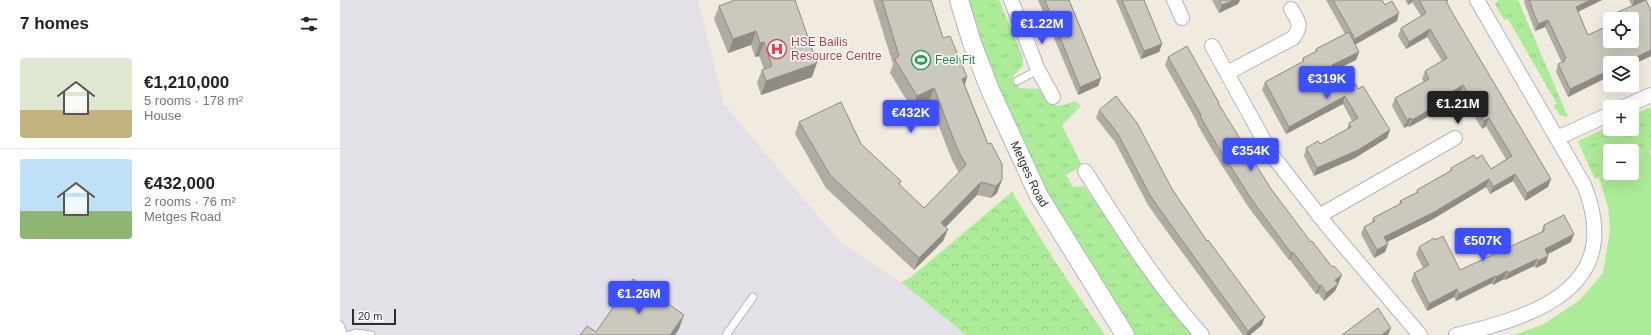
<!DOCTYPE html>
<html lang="en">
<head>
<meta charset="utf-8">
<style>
  body { margin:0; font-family:Arial,sans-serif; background:#f2f2f2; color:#222; height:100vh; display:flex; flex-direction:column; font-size:15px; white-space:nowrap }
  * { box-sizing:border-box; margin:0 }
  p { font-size:13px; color:#767676 }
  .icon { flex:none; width:22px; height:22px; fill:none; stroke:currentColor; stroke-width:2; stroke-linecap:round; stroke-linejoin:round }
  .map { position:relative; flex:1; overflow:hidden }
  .side { display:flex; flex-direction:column; background:#fff; width:340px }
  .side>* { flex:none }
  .tools { position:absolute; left:1263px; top:12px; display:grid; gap:8px }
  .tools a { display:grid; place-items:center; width:36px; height:36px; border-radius:4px; background:#fff; box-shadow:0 4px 16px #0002; font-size:20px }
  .scale { position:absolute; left:12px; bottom:10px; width:44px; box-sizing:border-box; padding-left:4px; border:2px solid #2e2e2e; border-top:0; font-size:11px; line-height:14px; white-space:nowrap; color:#2e2e2e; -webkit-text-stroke:3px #fff; paint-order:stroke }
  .price { position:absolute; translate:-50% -34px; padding:0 9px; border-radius:4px; background:#3d50ff; color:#fff; font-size:13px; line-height:26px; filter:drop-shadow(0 1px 2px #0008) }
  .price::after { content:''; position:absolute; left:50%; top:24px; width:12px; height:9px; margin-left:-6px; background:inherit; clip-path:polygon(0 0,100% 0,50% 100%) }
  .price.selected { background:#222; color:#fff }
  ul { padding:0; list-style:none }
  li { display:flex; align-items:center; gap:12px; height:100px; padding:0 20px }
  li+li { border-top:1px solid #e0e0e0 }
  li span { display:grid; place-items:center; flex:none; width:112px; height:80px; border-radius:4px; color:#555 }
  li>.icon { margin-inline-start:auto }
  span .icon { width:48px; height:48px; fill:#fffc; stroke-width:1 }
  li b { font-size:17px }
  h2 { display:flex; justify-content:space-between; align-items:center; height:48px; padding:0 20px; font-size:17px }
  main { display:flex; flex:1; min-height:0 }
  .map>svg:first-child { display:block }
  .industrial { fill:#e3e0e8 }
  .grass { fill:url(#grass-tufts) }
  .forest { fill:url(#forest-crowns) }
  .park { fill:#aceb97 }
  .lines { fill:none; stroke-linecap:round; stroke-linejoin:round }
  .service-casing { stroke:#b3b4c2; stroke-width:9 }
  .minor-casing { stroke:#b3b4c2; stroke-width:16 }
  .tertiary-casing { stroke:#b3b4c2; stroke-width:20 }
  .service { stroke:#fff; stroke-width:7 }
  .minor { stroke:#fff; stroke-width:14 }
  .tertiary { stroke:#fff; stroke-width:18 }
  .wall { fill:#afaca3 }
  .shaded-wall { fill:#8e8c84 }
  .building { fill:#cbc8bd; stroke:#8e8c84 }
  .labels { text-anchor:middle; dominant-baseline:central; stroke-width:3; stroke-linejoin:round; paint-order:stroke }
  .health-label { font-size:12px; fill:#be3a42; stroke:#fff; text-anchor:start }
  .leisure-label { font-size:12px; fill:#27864d; stroke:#fff; text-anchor:start }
  .street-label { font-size:12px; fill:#2e2e2e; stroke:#fff }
</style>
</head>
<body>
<main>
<section class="side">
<h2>7 homes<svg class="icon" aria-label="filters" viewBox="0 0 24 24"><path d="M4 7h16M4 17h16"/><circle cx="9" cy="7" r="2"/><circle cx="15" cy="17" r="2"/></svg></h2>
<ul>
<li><span style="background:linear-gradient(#dfe7d0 65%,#c2b280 0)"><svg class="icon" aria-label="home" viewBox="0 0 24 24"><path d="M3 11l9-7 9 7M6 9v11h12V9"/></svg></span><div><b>€1,210,000</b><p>5 rooms · 178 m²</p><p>House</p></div></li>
<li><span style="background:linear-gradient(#bfe0f5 65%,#8fb573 0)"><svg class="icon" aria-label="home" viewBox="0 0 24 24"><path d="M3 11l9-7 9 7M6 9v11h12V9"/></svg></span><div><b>€432,000</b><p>2 rooms · 76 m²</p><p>Metges Road</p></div></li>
</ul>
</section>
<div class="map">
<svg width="1311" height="335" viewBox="0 0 1311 335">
  <defs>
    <pattern id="grass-tufts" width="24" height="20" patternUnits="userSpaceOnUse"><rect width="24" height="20" fill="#aceb97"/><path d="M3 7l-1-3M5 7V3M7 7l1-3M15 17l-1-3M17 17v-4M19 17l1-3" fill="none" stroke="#94ca82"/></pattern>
    <pattern id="forest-crowns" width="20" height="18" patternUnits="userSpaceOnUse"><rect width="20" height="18" fill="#aceb97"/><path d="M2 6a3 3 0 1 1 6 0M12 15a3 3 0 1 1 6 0" fill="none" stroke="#94ca82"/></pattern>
  </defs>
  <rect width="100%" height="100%" fill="#f0eadf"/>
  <!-- industrial -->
  <polygon class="industrial" points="0,0 358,0 384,104 500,242 561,282 626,335 0,335"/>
  <!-- grass -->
  <g class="grass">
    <path d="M 624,0 L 659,0 L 683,57 L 683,66 L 673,76 L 679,88 L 699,89 C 712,106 714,110 735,101 L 741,106 L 722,125 L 742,166 L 726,175 L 733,187 L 744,186 L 800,266 L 856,335 L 795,335 L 788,325 L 721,222 L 657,91 Z"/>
    <polygon points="1158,0 1178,0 1228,117 1221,116 1213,105 1217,104 1168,19 1164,20 1155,4"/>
    <polygon points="1311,107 1311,150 1292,160 1292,151 1270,151 1270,171 1255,179 1238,142 1240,140 1270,126 1270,129 1292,129 1292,115"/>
  </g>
  <!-- forest -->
  <polygon class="forest" points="672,192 716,263 765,335 626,335 561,282 570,278"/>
  <!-- park -->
  <polygon class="park" points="1309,151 1311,156 1311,335 1174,335 1204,324 1240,300 1263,273 1270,230 1268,207 1259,177 1270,171 1270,173 1292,173 1292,160"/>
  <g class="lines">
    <defs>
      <g id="service">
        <polyline points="677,81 698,70"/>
        <polyline points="0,325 4,335"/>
        <polyline points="9,335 16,333 31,335"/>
        <polyline points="386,335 413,297"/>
      </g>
      <g id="minor">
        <polyline points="671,0 698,70 713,97"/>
        <polyline points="834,0 842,18"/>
        <polyline points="872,46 932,155 988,227 1080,335"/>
        <path d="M 887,73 L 953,38 C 963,25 958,21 951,9"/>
        <polyline points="1284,107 1311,95"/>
        <polyline points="1217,138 1270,114"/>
        <path d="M 745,171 C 781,227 817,286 862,335"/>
        <polyline points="979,216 1115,138"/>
        <path d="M 1116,335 C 1197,316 1285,287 1244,185 L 1137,0"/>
      </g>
      <g id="tertiary">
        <path id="s1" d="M 619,0 L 632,43 L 650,90 L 699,196 L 785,335"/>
      </g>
    </defs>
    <!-- service casing -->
    <use href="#service" class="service-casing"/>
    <!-- minor casing -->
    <use href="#minor" class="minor-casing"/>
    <!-- tertiary casing -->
    <use href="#tertiary" class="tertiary-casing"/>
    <!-- service -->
    <use href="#service" class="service"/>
    <!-- minor -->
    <use href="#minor" class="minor"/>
    <!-- tertiary -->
    <use href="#tertiary" class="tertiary"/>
  </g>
  <!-- wall -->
  <g class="wall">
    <polygon points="395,0 472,77 421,95 417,83 422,70 424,69 419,56 415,57 411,45 388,53 374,19 379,6"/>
    <polygon points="533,0 591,0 603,38 627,77 625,85 648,144 657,193 651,198 637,195 605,227 608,229 603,241 574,270 486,188 455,134 459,122 521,144 560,186 584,208 619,173 612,160 589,101 572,109 550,73 553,64"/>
    <polygon points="698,0 729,0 761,78 758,86 738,95"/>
    <polygon points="776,0 804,0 822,44 819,52 801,59"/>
    <polygon points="872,0 900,0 898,4 879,13"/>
    <polygon points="986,0 1042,0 1045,5 1057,21 1015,45 1019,52 1016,60 995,70 1004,90 1018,89 1050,130 1047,138 1015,158 974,176 964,156 966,148 980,144 1007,129 1009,123 1012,121 1003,104 946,134 922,90 925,82 962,62 963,58 975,52 976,49 1005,34"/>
    <polygon points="1065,0 1108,0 1107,3 1113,14 1208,187 1185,201 1173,181 1150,194 1146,187 1093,219 1047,242 1045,252 1034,258 1021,234 1024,227 1032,222 1033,218 1059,205 1060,201 1076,193 1077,190 1110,171 1111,168 1136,159 1151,169 1166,159 1146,126 1142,129 1120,93 1093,109 1091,115 1069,127 1068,126 1064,128 1052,106 1055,98 1084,82 1082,79 1085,71 1102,61 1087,37 1066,49 1058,36 1061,28 1081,16 1072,2 1068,5"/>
    <polygon points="1185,0 1262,0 1238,12 1248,35 1265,27 1264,24 1266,17 1292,6 1289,0 1306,0 1311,11 1311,56 1292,65 1292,63 1228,97 1216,72 1218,64 1222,63 1205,27 1195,31 1184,2"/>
    <polygon points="828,57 879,103 878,105 931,189 999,283 998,284 995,291 984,301 978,293 976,294 950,260 949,260 909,208 874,153 857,124 857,122 825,65"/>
    <polygon points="759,110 832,189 922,325 910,335 903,335 825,229 808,205 775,142 756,118"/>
    <polygon points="1204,225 1231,242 1208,254 1206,263 1196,268 1194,266 1165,280 1164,279 1153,285 1152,283 1116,301 1114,297 1087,311 1071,281 1074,273 1083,268 1076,254 1079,247 1095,240 1120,270 1201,233"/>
  </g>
  <!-- shaded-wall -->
  <g class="shaded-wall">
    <polygon points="894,0 900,0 898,4 879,13 882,5"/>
    <polygon points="1069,0 1073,0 1072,2 1068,5"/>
    <polygon points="1250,0 1262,0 1233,14 1236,7"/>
    <polygon points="1294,0 1305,0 1292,7"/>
    <polygon points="1059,13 1057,21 1012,46 1015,39"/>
    <polygon points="1208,20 1205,27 1195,31 1198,24"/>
    <polygon points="1090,29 1087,37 1066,49 1069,42"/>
    <polygon points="416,31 411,45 388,53 393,39"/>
    <polygon points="424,42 419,56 415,57 420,43"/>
    <polygon points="822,44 819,52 801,59 804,51"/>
    <polygon points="1311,50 1311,56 1292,65 1292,63 1284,63"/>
    <polygon points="1019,52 1016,60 989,73 992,65"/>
    <polygon points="477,63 472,77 421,95 426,81"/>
    <polygon points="1270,70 1270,76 1228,97 1230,89"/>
    <polygon points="627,77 623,90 622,79"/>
    <polygon points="761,78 758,86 738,95 740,87"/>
    <polygon points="1123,85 1120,93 1093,109 1091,115 1069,127 1072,120 1092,104"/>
    <polygon points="594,88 589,101 572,109 577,96"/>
    <polygon points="1005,96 1003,104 946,134 949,127"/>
    <polygon points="1071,118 1068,126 1064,128 1067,120"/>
    <polygon points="1149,118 1146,126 1142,129 1144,121"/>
    <polygon points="1050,130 1047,138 1015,158 974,176 977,168"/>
    <polygon points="1175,174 1173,181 1150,194 1153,187"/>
    <polygon points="1149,179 1146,187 1093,219 1041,245 1044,237"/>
    <polygon points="1211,179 1208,187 1185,201 1187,193"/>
    <polygon points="662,180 657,193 651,198 656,186"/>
    <polygon points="641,182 637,195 597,236 601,223"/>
    <polygon points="608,229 603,241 574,270 579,258"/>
    <polygon points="1234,234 1231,242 1202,257 1205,249"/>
    <polygon points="1048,244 1045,252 1034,258 1037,250"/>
    <polygon points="953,252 950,260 949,260 951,253"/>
    <polygon points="1208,256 1206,263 1196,268 1198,261"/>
    <polygon points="1197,259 1194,266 1165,280 1168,273"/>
    <polygon points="1167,271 1164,279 1153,285 1156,277"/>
    <polygon points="1002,275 995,291 984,301 986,293 995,280"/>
    <polygon points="1155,276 1152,283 1116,301 1119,294"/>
    <polygon points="981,285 978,293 976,294 979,286"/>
    <polygon points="1117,289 1114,297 1087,311 1089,304"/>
    <polygon points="344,315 339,329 335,335 330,335"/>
    <polygon points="925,317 922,325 910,335 906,335 908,331"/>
    <polygon points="1051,328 1048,335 1041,335"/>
  </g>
  <!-- building -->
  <g class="building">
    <polygon points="395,0 455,0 477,63 426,81 422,70 432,66 424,42 420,43 416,31 393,39 379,6"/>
    <polygon points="542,0 591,0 603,38 610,36 627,77 622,79 648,144 651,143 662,164 662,180 656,186 641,182 601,223 608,229 579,258 490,175 459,122 501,102 521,144 561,181 559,184 584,208 626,165 617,148 594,88 577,96 555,60 559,56"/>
    <polygon points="705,0 729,0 761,78 740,87"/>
    <polygon points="782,0 804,0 822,44 804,51"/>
    <polygon points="879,0 894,0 882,5"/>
    <polygon points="993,0 1042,0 1045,5 1052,1 1059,13 1015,39"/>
    <polygon points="1079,0 1108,0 1106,1 1113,14 1211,179 1187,193 1175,174 1153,187 1149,179 1096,211 1044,237 1048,244 1037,250 1024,227 1035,221 1033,218 1062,203 1060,201 1078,192 1077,190 1112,170 1111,168 1134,155 1136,159 1142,155 1151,169 1172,156 1149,118 1144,121 1123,85 1092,104 1094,107 1072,120 1071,118 1067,120 1055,98 1089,79 1085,71 1107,58 1090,29 1069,42 1061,28 1086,13"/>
    <polygon points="1189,0 1250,0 1236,7 1248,35 1270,25 1270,41 1292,41 1292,19 1270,19 1270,24 1266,17 1306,0 1311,11 1311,50 1284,63 1270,63 1270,70 1230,89 1218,64 1225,61 1223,59 1226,58 1208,20 1198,24"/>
    <polygon points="1009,32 1019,52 992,65 1004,90 1016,84 1018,89 1023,86 1050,130 1018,150 977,168 966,148 978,141 980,144 1011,127 1009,123 1018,118 1005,96 949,127 925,82 964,61 963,58 977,51 976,49"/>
    <polygon points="847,46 879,103 878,103 931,189 971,242 972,241 992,267 994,266 1002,275 995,280 998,284 986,293 981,285 979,286 953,252 951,253 912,200 877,145 860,116 861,115 828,57"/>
    <polygon points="776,96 797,123 832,189 867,241 868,240 925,317 908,331 828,221 811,197 778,134 759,110"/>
    <polygon points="1224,215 1234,234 1205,249 1208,256 1198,261 1197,259 1168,273 1167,271 1156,277 1155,276 1119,294 1117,289 1089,304 1074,273 1089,265 1079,247 1094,238 1095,240 1103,236 1120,270 1204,231 1204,225"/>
    <polygon points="293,279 344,315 330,335 240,335 247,326 256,332"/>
    <polygon points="1038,308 1051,328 1041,335 1002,335"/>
  </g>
  <!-- icons -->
  <defs>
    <symbol id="hospital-ring" viewBox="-11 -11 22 22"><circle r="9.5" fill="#fff" stroke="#e0444e" stroke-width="1.5"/><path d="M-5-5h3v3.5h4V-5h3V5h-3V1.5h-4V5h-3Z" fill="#e0444e"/></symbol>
    <symbol id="stadium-ring" viewBox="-11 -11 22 22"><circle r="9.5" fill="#fff" stroke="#2e9e5b" stroke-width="1.5"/><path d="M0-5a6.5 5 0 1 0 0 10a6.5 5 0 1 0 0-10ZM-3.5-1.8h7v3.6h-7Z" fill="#2e9e5b"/></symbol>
  </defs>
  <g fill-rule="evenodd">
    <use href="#hospital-ring" x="426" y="38" width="22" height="22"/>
    <use href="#stadium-ring" x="570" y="49" width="22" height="22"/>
  </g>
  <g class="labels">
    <!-- health labels -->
    <g class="health-label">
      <text x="451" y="42">HSE Bailis<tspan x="451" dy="14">Resource Centre</tspan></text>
    </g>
    <!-- leisure labels -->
    <g class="leisure-label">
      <text x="595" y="60">Feel Fit</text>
    </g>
    <!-- street labels -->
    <g class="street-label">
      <text stroke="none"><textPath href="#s1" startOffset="188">Metges Road</textPath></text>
    </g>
  </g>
</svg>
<div class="tools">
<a><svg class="icon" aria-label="locate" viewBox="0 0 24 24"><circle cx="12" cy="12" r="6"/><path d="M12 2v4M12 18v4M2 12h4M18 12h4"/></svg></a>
<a><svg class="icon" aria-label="layers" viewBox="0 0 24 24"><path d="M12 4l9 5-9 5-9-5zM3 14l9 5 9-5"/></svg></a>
<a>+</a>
<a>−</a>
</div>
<div class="scale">20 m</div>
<b class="price" style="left:702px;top:45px">€1.22M</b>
<b class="price" style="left:987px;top:100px">€319K</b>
<b class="price selected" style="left:1118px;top:125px">€1.21M</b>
<b class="price" style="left:571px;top:134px">€432K</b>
<b class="price" style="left:911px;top:172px">€354K</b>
<b class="price" style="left:1143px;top:262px">€507K</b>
<b class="price" style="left:299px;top:315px">€1.26M</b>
</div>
</main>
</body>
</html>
